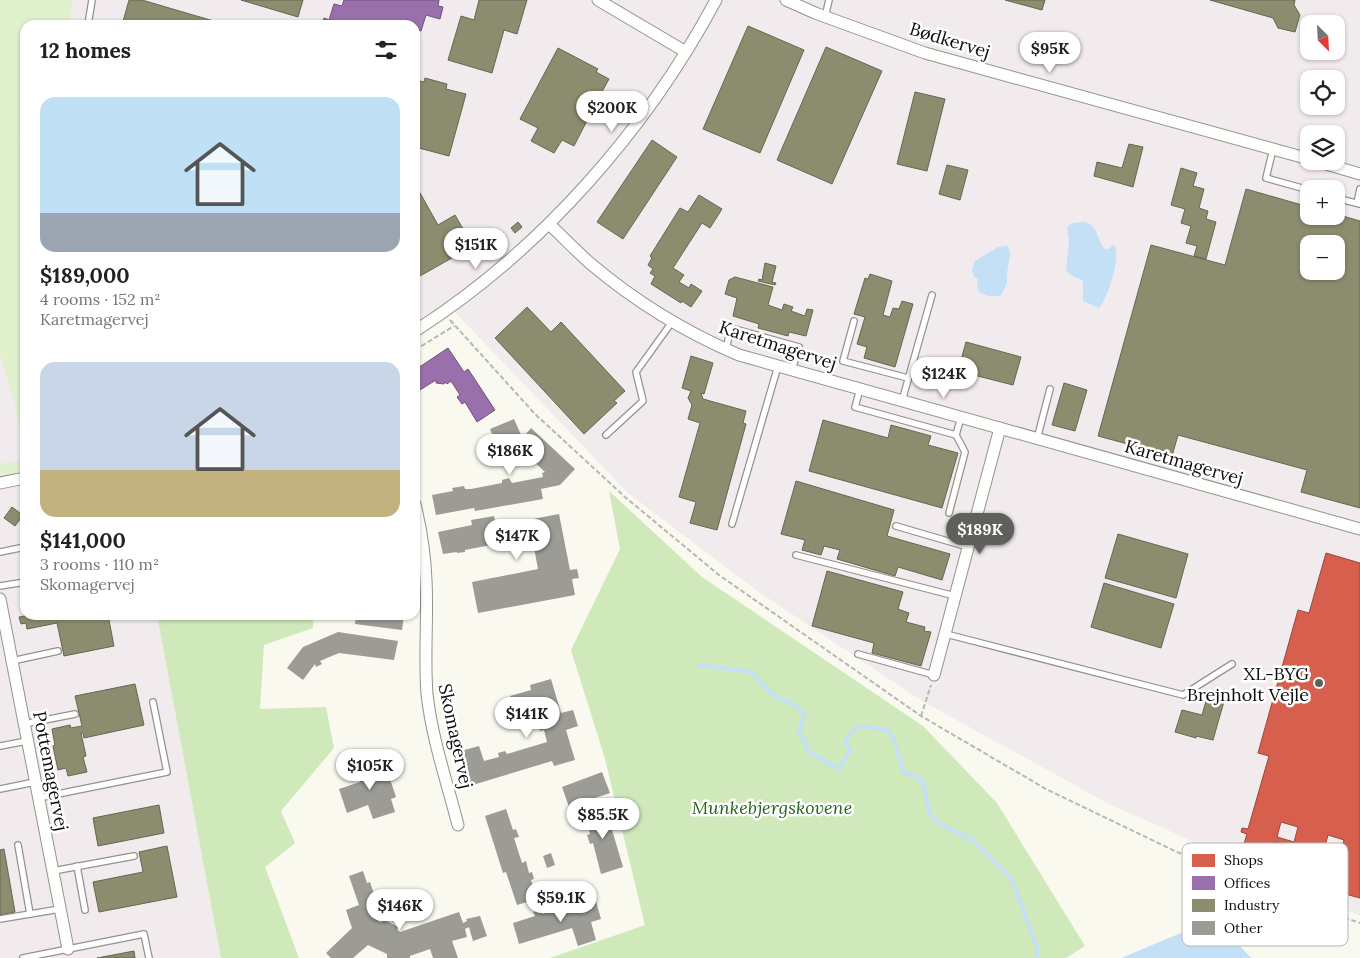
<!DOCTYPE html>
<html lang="en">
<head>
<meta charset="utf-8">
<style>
  body { margin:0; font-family:Lora,serif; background:#f2f2f2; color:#202124; height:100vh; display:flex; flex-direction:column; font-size:19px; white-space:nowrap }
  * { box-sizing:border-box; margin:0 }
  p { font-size:16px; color:#757577 }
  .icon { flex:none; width:28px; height:28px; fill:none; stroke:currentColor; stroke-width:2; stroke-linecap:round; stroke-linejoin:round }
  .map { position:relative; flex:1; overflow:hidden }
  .details { position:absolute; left:20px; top:20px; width:400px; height:600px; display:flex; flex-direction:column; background:#fff; border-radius:15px; box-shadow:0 1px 4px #0004 }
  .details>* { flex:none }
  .needle { width:32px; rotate:156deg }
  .tools { position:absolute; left:1300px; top:15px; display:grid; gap:10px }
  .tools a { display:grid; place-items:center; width:45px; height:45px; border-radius:10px; background:#fff; box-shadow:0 1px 4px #0004; font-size:25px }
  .price { position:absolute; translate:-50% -42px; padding:0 11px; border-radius:18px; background:#fff; color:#222; font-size:16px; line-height:32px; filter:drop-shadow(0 1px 2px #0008) }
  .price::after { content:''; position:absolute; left:50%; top:30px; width:15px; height:11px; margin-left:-8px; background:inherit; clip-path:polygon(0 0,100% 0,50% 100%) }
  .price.current { background:#5f5f5b; color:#fff }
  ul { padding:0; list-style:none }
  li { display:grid; align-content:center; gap:10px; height:265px; padding:0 20px }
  li span { display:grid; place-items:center; height:155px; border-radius:15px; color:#555 }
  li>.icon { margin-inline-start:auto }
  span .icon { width:90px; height:90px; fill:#fffc; stroke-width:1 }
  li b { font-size:21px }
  h2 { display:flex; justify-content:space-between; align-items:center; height:60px; padding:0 20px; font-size:21px }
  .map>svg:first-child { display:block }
  .industrial { fill:#f2ebed; fill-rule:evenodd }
  .green { fill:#e0f1cd }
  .forest { fill:#d0e9bb }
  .water { fill:#c3e0f6 }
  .shops { fill:#d6604d; stroke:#99473a; fill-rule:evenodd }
  .offices { fill:#9970ab; stroke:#6f527b }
  .industry { fill:#8c8c6e; stroke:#666651; fill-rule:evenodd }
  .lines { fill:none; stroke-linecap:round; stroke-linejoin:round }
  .stream { stroke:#c3e0f6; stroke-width:4 }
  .building { fill:#9c9b95 }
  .service-casing { stroke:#93938e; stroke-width:8 }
  .minor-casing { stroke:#93938e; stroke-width:13 }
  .path { stroke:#b7b7b5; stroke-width:2; stroke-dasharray:5 2.5; stroke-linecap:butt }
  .service { stroke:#fefefd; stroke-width:5.5 }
  .minor { stroke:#fefefd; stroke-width:11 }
  .poi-dot { fill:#5f5f5b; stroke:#fff; stroke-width:2 }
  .labels { text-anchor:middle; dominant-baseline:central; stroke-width:5; stroke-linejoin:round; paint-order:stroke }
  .street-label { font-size:18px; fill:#0c0c0c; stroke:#fff }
  .poi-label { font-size:18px; fill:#0c0c0c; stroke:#fff; text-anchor:end }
  .park-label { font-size:18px; font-style:italic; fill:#236619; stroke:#fff }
  .key { fill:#fff; stroke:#b6b6b6; stroke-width:1 }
  .key-label { font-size:14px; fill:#0c0c0c }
</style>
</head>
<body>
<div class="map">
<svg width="1360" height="958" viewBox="0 0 1360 958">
  <rect width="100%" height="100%" fill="#faf9ef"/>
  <!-- industrial -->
  <path class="industrial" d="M 0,0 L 1360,0 L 1360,916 L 1109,804 L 922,701 L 760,593 L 628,493 L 446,303 L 415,322 L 415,25 L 25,25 L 25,615 L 157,615 L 221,958 L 0,958 ZM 1309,24 L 1336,24 L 1336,51 L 1309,51 ZM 1309,79 L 1336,79 L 1336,106 L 1309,106 ZM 1309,134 L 1336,134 L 1336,161 L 1309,161 ZM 1309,189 L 1336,189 L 1336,216 L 1309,216 ZM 1309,244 L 1336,244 L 1336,271 L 1309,271 Z"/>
  <!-- green -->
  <g class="green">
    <polygon points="0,0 73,0 69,25 25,25 25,137 18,140 25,155 25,457 14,401 0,355"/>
    <polygon points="25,459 25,473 0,477 0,464"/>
  </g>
  <!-- forest -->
  <g class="forest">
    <polygon points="609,491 702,577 923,726 997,803 1085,946 1066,958 550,958 645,925 605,759 571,650 620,549"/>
    <polygon points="157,615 314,615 313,628 264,645 260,709 326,707 334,748 281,811 295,843 265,867 299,958 221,958"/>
  </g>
  <!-- water -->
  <g class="water">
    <path d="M 1084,222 C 1099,226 1096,239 1105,249 L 1109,249 L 1114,244 C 1122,255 1108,298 1099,308 L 1083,301 L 1083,281 L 1069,274 L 1066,270 L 1069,241 L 1067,227 L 1073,223 Z"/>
    <polygon points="1008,246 1010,253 1007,274 1007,284 1000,296 988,296 979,292 977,287 978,279 974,277 972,270 975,261 998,247"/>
    <polygon points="1181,933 1215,938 1239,945 1251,958 1121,958"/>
  </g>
  <!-- shops -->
  <path class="shops" d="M 1326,553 L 1360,563 L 1360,898 L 1330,890 L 1339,859 L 1322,855 L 1316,877 L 1286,869 L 1292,846 L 1275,842 L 1272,855 L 1243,847 L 1247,834 L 1241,832 L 1242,828 L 1248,829 L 1269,756 L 1258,753 L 1298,610 L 1309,613 ZM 1281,822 L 1298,827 L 1294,842 L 1277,837 ZM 1328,835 L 1344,840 L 1340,855 L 1324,850 Z"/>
  <!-- offices -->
  <g class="offices">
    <polygon points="344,0 439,0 438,6 443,7 440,19 426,15 421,31 415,29 415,25 322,25 324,18 329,20 334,4 342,6"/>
    <polygon points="448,348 464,372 468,369 495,410 477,422 465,402 462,404 457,397 460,395 451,381 447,384 445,382 444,384 436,383 436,380 415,393 415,370"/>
  </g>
  <!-- industry -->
  <g class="industry">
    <polygon points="129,0 142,0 217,22 216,25 122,25"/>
    <polygon points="241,0 303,0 298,17"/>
    <polygon points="479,0 527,0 517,34 504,30 492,73 448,60 461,16 474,20"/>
    <polygon points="1005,0 1045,0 1042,10"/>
    <polygon points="1210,0 1295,0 1294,5 1300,15 1295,32 1278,28 1273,18"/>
    <polygon points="748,26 804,50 760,153 703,129"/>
    <polygon points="826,47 882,71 832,184 777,160"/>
    <polygon points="558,48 598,69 596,72 609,79 598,99 596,98 593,104 595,105 574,146 562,140 554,153 531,141 538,128 520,119"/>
    <polygon points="425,78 447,84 446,89 466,94 449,156 415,147 415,80 424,82"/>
    <polygon points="915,92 945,99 927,171 897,164"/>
    <polygon points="652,140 677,157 623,239 597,222"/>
    <polygon points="1129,144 1143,147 1133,187 1094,176 1097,162 1122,168"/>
    <polygon points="947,165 968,170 960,200 939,194"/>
    <polygon points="1181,168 1197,173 1193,186 1204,189 1199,208 1208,211 1206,219 1216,222 1206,259 1194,256 1197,246 1186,243 1191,226 1181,223 1185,209 1171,205"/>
    <polygon points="415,184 438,225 455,215 473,246 420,276 415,266"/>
    <path d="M 1246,189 L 1309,207 L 1309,216 L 1336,216 L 1336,214 L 1360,221 L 1360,508 L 1301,492 L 1307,470 L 1178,435 L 1172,456 L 1098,436 L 1151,245 L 1225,265 ZM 1309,244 L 1336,244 L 1336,271 L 1309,271 Z"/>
    <polygon points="699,195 722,209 710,228 702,223 673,268 684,275 679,282 689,288 691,284 702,291 691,307 682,301 681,303 651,284 655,276 650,273 653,269 648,265 652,258 650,256 680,208 688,212"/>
    <polygon points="518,222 522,227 515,233 511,228"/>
    <polygon points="765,263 776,266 772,282 776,283 775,285 758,281 759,279 762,280"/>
    <polygon points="870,274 892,281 883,315 890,317 893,308 899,309 902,301 913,304 895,367 864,358 867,347 857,344 865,317 854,314 865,278 868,279"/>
    <polygon points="735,277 773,287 768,305 782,310 784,304 793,307 791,311 805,316 807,309 813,310 806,336 789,332 788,336 758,328 759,324 733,316 737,298 725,294 729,280"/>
    <polygon points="527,307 551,332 561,322 625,391 614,401 617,403 584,434 495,338"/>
    <polygon points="966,342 1021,357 1013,385 958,371"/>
    <polygon points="691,356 713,363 704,394 701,393 703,399 746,411 743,423 746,424 717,530 690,523 696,502 679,497 700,423 688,419 692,405 688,398 691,391 682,388"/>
    <polygon points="1064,383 1087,390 1075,431 1052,425"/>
    <polygon points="823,420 888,438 891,425 931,436 928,445 958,453 942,508 809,471"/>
    <polygon points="796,481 894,510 887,536 950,554 942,580 898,567 895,576 837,559 840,550 824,546 821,555 802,550 805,540 781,534"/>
    <polygon points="12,507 20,513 25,512 25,517 21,518 15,526 4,518"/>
    <polygon points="1118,534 1188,554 1176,598 1105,578"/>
    <polygon points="827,571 903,592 898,609 909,613 906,622 925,627 924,631 931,632 921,666 872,653 874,643 812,626"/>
    <polygon points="1104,583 1174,604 1161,648 1091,627"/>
    <polygon points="25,609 25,615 108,615 114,646 64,656 57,623 27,629 26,623 21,624 19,617 25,616 24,610"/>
    <polygon points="135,684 144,725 84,738 83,733 81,733 86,756 83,757 87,772 68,776 66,768 58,770 53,746 55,745 52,729 70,725 71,728 82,726 75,696"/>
    <polygon points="1208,694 1225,698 1213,740 1196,736 1196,738 1175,732 1182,710 1202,715"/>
    <polygon points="159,805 164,833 98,846 93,818"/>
    <polygon points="167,846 177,897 99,912 93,882 143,872 139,852"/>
    <polygon points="4,849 15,912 0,915 0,850"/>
    <polygon points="134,951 135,958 97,958"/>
  </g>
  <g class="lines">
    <!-- stream -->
    <polyline class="stream" points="699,665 751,672 773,695 798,707 804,715 799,731 810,753 839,769 850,751 845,740 858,726 887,730 894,740 904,773 916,776 923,783 929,813 940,824 973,840 1011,878 1037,947 1037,958"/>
  </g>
  <!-- building -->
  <g class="building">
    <polygon points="514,419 522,437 521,440 531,428 575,469 560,485 541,489 543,499 475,511 474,508 436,515 432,495 453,491 452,488 464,486 465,489 471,489 502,483 502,480 509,478 512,483 543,477 542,473 545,472 531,459 529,461 523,455 525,453 516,445 517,443 514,441 497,447 490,429"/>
    <polygon points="559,514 570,570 577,569 579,578 572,579 575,595 478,613 472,582 538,569 533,542 518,545 518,547 509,549 509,547 497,549 496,544 465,550 465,552 457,553 457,552 443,554 438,532 472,525 471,520 494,516 496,526"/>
    <polygon points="356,615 404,615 402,630 355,624"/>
    <polygon points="338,632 398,641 394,660 339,653 320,661 322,664 316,667 315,664 303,680 287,668 303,647"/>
    <polygon points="551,679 561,713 573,710 578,726 566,730 575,760 554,766 552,761 466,787 461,768 465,767 461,751 479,746 484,761 499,757 498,753 505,751 507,754 547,742 544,730 540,731 538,723 541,722 537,708 516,715 510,696 531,690 530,685"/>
    <polygon points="377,759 382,775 388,773 396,797 391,799 395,812 373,819 368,805 347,813 339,789 360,782 355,767"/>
    <polygon points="602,772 610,793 586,801 587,804 580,807 579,804 569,807 562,787"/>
    <polygon points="605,806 623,867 601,874 593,843 590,844 587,835 590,834 584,813"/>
    <polygon points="506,809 513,830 516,829 519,837 514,838 522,863 526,861 529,873 532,872 534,879 531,880 537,899 517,905 506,872 503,873 485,816"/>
    <polygon points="551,853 555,865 547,868 543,856"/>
    <polygon points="363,871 367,883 370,882 376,900 371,902 378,921 381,922 383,919 398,927 397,930 400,932 459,912 463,923 467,921 466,919 480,916 487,936 473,941 469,927 465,929 467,937 452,941 458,958 433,958 430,949 410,956 410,958 387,958 387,954 368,945 353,958 331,958 326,953 352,928 346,910 359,905 349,876"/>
    <polygon points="595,898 601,919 591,922 596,940 578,946 572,928 519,944 513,923 535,916 533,912 541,909 542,914 571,906 570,901 578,899 580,903"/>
  </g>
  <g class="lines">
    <defs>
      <g id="service">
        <polyline points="825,17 829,0"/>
        <polyline points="88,25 92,0"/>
        <polyline points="1273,149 1266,178 1309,190"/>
        <polyline points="1336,198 1360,204"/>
        <polyline points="1357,203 1360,189"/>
        <polyline points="854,321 843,361 908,378"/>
        <polyline points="726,349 731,328 799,347 792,370"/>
        <polyline points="860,389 855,407 956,435 961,417"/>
        <polyline points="902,401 932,295"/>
        <polyline points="606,435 643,401 636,372 672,322"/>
        <polyline points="1037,439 1050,389"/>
        <polyline points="949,513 965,452 956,435"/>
        <polyline points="732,524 778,366"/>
        <polyline points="896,526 968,547"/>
        <polyline points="0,552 25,547"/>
        <polyline points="796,555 955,596"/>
        <polyline points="0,586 25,582"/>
        <polyline points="946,634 1183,695 1232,664"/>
        <polyline points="858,654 934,675"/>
        <polyline points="12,661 58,651"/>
        <polyline points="24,724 75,714"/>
        <polyline points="0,746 27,741"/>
        <polyline points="0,789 35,782"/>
        <polyline points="38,798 167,772 153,702"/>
        <polyline points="18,845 30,914"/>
        <polyline points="77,866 85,910"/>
        <polyline points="53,871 134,856"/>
        <polyline points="0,919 60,909"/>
        <polyline points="23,958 144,934 149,958"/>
      </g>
      <g id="minor">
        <polyline points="598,0 686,52"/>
        <polyline points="786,0 815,13 925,53 1309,159"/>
        <polyline points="1316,161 1360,174"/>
        <path d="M 549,224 C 563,237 577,252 591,264 C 636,302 685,332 739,355 L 1360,529"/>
        <path d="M 415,331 C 540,251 646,131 716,0"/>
        <polyline points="0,483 25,478"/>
        <path d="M 415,504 C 421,529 425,554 426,580 C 428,618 424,656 427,694 C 432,739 447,782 458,825"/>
        <polyline points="0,599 68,949"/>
        <polyline points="934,675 1000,428"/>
      </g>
    </defs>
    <!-- service casing -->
    <use href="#service" class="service-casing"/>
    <!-- minor casing -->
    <use href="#minor" class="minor-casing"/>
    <!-- path -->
    <g class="path">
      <polyline points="450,320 535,414 625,497 719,575 921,716 1046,789 1177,852 1302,903 1360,923"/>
      <polyline points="415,350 454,326"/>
      <polyline points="921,716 931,685"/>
    </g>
    <!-- service -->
    <use href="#service" class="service"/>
    <!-- minor -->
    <use href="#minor" class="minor"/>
  </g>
  <!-- markers -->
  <circle class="poi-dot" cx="1319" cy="683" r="5"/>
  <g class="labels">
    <!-- street labels -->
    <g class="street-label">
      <text transform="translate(950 40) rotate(17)">Bødkervej</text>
      <text transform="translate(778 345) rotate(18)">Karetmagervej</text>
      <text transform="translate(1184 462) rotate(16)">Karetmagervej</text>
      <text transform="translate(456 736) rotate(78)">Skomagervej</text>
      <text transform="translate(51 771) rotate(79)">Pottemagervej</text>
    </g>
    <!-- poi labels -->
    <g class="poi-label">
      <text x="1309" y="673">XL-BYG<tspan x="1309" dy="21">Brejnholt Vejle</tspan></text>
    </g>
    <!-- park labels -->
    <g class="park-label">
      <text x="772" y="807">Munkebjergskovene</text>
    </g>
  </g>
  <!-- legend -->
  <rect x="1182" y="843" width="166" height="103" rx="8" class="key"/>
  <rect x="1192" y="854" width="23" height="13" fill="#d6604d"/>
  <rect x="1192" y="876" width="23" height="14" fill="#9970ab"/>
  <rect x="1192" y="899" width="23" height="13" fill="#8c8c6e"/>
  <rect x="1192" y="921" width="23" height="14" fill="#9c9b95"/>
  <g class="key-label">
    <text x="1224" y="865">Shops</text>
    <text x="1224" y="888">Offices</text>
    <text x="1224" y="910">Industry</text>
    <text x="1224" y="933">Other</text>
  </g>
</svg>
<div class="tools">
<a><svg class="needle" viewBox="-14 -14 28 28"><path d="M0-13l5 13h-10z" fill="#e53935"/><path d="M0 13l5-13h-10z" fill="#757577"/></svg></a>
<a><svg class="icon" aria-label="locate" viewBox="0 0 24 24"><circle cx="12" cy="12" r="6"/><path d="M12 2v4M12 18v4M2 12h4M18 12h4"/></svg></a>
<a><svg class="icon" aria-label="layers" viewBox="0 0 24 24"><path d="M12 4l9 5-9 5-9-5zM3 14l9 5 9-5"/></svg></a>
<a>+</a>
<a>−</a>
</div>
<b class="price" style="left:1050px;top:74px">$95K</b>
<b class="price" style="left:612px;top:133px">$200K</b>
<b class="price" style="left:476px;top:270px">$151K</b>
<b class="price" style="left:944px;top:399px">$124K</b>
<b class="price" style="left:510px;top:476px">$186K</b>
<b class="price current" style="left:980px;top:555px">$189K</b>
<b class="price" style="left:517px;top:561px">$147K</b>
<b class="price" style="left:527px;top:739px">$141K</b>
<b class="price" style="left:370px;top:791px">$105K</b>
<b class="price" style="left:603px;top:840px">$85.5K</b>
<b class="price" style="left:561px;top:923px">$59.1K</b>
<b class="price" style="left:400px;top:931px">$146K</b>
<section class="details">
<h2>12 homes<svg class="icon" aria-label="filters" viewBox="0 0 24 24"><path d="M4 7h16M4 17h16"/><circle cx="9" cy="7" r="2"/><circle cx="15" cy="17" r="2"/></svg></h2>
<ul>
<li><span style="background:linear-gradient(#bfe0f5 75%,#9aa5b1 0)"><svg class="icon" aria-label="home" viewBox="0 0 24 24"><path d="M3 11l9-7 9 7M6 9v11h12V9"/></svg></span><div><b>$189,000</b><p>4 rooms · 152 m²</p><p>Karetmagervej</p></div></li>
<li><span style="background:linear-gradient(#c9d6e8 70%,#c2b280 0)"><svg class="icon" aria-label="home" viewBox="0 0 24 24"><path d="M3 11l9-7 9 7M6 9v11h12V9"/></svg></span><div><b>$141,000</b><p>3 rooms · 110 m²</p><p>Skomagervej</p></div></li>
</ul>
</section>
</div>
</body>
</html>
